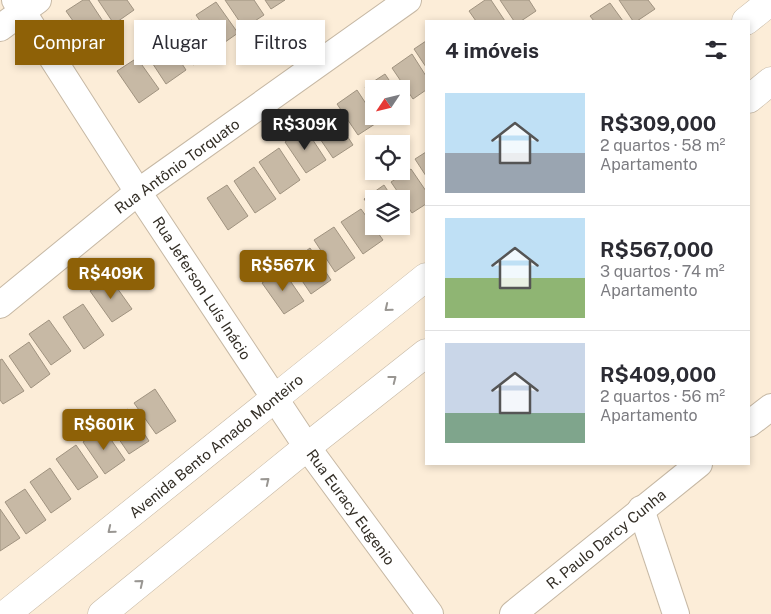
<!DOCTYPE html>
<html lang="pt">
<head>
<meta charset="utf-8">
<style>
  body { margin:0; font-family:"Public Sans",sans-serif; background:#f2f2f3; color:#2b2b33; height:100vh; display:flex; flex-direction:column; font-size:19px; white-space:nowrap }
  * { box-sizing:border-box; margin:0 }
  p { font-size:16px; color:#7c7c81 }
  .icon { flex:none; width:28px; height:28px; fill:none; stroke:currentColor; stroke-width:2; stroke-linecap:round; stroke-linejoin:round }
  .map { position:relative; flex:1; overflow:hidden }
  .panel { position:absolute; left:425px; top:20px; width:325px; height:445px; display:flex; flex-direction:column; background:#fff; border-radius:0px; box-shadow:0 2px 8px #0003 }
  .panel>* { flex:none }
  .banner { position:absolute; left:15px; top:20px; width:335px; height:45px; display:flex; gap:10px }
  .needle { width:32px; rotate:235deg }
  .buttons { position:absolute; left:365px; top:80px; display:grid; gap:10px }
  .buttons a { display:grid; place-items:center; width:45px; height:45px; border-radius:0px; background:#fff; box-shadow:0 2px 8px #0003; font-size:25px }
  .price { position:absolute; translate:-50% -42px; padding:0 11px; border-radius:5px; background:#8e6107; color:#fff; font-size:16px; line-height:32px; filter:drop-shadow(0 1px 2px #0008) }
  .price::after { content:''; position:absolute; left:50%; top:30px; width:15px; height:11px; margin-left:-8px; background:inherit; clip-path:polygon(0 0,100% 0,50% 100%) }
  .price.on { background:#222; color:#fff }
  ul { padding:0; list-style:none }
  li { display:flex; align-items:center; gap:15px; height:125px; padding:0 20px }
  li+li { border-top:1px solid #e1e1e2 }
  li span { display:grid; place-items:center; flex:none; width:140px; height:100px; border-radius:0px; color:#555 }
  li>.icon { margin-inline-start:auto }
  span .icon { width:60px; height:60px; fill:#fffc; stroke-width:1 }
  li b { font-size:21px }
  h2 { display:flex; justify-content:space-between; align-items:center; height:60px; padding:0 20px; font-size:21px }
  .pill { padding:0 18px; border-radius:0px; background:#fff; box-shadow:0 2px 8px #0003; font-size:18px; line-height:45px }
  .pill.on { background:#8e6107; color:#fff }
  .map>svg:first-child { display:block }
  .building { fill:#c7b9a5; stroke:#a09380 }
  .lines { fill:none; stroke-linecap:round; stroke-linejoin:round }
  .street-casing { stroke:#c6b8a4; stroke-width:28 }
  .secondary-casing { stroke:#c6b8a4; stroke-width:29 }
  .street { stroke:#fff; stroke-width:26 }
  .secondary { stroke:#fff; stroke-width:28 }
  .oneway { stroke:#999692 }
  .labels { text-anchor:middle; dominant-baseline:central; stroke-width:4; stroke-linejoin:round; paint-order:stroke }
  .street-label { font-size:15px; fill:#332e26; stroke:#fff }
</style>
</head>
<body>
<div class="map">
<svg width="771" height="614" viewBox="0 0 771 614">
  <rect width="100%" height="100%" fill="#fcedd8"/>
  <!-- building -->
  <g class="building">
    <polygon points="83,0 89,0 108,29 88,42 66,11"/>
    <polygon points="98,0 127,0 134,10 114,24"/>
    <polygon points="225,0 254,0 264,15 244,28"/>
    <polygon points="265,0 285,0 271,9"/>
    <polygon points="485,0 491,0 505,21 476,21 469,11"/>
    <polygon points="500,0 529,0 536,11 521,21 514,21"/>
    <polygon points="619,0 648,0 655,9 637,21 633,21"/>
    <polygon points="216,2 238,33 218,47 196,15"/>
    <polygon points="610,3 623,21 594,21 590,16"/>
    <polygon points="192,20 213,52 193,65 172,34"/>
    <polygon points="165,38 186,70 166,84 145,52"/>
    <polygon points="426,41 426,67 414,49"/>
    <polygon points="412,54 426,76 426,90 413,99 392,68"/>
    <polygon points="137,58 159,89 139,103 117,71"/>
    <polygon points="385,74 395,89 374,89 374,100 365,87"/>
    <polygon points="357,90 378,122 358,135 337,104"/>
    <polygon points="332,113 353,145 333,158 312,127"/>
    <polygon points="305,128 326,160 306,173 285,142"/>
    <polygon points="279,148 300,180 280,194 259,162"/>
    <polygon points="426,152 426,176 415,159"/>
    <polygon points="254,167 276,199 255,213 234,181"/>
    <polygon points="411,169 426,191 426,204 412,213 391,182"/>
    <polygon points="227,185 248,216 228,230 207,198"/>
    <polygon points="384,185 393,199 374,199 374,213 364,199"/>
    <polygon points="361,209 383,240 363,254 341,222"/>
    <polygon points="334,227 355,258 335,272 314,240"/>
    <polygon points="310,248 331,280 311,294 290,263"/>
    <polygon points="282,269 304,301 284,314 262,283"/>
    <polygon points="110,278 132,309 112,322 90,291"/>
    <polygon points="83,304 104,335 84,349 63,317"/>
    <polygon points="49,320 71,351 51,365 29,334"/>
    <polygon points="29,342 50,374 31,388 9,356"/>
    <polygon points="2,359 24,391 3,404 0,400 0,360"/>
    <polygon points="155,389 176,421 156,434 134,403"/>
    <polygon points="128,409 149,441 129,454 108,423"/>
    <polygon points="103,428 125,460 105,474 83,442"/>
    <polygon points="76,445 98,477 78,490 56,459"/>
    <polygon points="50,468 71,499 51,513 30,482"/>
    <polygon points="25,489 46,520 26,534 5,502"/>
    <polygon points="0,509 20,538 0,551"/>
  </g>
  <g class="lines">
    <defs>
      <g id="street">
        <polyline points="15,0 138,192 307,447 430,614"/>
        <polyline points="0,28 38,0"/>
        <polyline points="0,305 138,192 408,0"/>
        <polyline points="749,424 771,407"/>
        <polyline points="641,509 676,614"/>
        <polyline points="513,614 699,464"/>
      </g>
      <g id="secondary">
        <polyline points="746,21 771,1"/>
        <polyline points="749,99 771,81"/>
        <polyline points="6,614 426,277"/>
        <polyline points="102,614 307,447 426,353"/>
      </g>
    </defs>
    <!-- street casing -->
    <use href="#street" class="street-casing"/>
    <!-- secondary casing -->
    <use href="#secondary" class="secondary-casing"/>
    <!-- street -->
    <use href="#street" class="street"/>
    <!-- secondary -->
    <use href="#secondary" class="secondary"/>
  </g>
  <!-- one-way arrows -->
  <defs><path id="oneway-chevron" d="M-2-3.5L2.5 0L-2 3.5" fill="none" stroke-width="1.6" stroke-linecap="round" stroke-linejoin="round" transform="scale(1.25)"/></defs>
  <g class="oneway">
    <use href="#oneway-chevron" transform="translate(388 308) rotate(141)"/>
    <use href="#oneway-chevron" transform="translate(393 379) rotate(-38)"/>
    <use href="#oneway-chevron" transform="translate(266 481) rotate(-39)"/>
    <use href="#oneway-chevron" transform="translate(111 530) rotate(141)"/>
    <use href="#oneway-chevron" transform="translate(140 583) rotate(-39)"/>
  </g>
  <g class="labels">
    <!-- street labels -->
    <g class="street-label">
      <text transform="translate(177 166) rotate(-36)">Rua Antônio Torquato</text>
      <text transform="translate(202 288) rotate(57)">Rua Jeferson Luís Inácio</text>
      <text transform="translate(216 446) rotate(-39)">Avenida Bento Amado Monteiro</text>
      <text transform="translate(351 507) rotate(54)">Rua Euracy Eugenio</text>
      <text transform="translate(606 539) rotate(-39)">R. Paulo Darcy Cunha</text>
    </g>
  </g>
</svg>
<div class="buttons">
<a><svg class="needle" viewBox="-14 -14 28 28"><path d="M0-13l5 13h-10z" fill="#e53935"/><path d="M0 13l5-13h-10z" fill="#7c7c81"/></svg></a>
<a><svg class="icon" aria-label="locate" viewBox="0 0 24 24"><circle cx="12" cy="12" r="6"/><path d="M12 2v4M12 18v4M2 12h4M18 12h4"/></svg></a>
<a><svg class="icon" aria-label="layers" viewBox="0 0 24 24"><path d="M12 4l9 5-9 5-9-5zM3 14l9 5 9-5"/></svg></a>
</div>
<b class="price on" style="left:305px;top:151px">R$309K</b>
<b class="price" style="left:283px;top:292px">R$567K</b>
<b class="price" style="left:111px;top:300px">R$409K</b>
<b class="price" style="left:104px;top:451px">R$601K</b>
<div class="banner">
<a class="pill on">Comprar</a>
<a class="pill">Alugar</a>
<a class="pill">Filtros</a>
</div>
<section class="panel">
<h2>4 imóveis<svg class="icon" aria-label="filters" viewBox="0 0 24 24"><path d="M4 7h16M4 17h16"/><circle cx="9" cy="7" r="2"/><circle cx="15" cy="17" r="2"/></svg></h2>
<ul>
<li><span style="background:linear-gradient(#bfe0f5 60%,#9aa5b1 0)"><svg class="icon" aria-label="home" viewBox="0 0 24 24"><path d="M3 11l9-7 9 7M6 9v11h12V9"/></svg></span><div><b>R$309,000</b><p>2 quartos · 58 m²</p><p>Apartamento</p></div></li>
<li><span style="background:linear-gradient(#bfe0f5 60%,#8fb573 0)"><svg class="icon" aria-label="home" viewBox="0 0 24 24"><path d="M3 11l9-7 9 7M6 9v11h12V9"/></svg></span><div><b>R$567,000</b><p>3 quartos · 74 m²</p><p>Apartamento</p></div></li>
<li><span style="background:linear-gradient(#c9d6e8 70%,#7fa58c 0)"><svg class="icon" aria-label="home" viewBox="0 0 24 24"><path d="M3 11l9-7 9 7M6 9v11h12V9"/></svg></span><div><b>R$409,000</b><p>2 quartos · 56 m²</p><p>Apartamento</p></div></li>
</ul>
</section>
</div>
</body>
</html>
